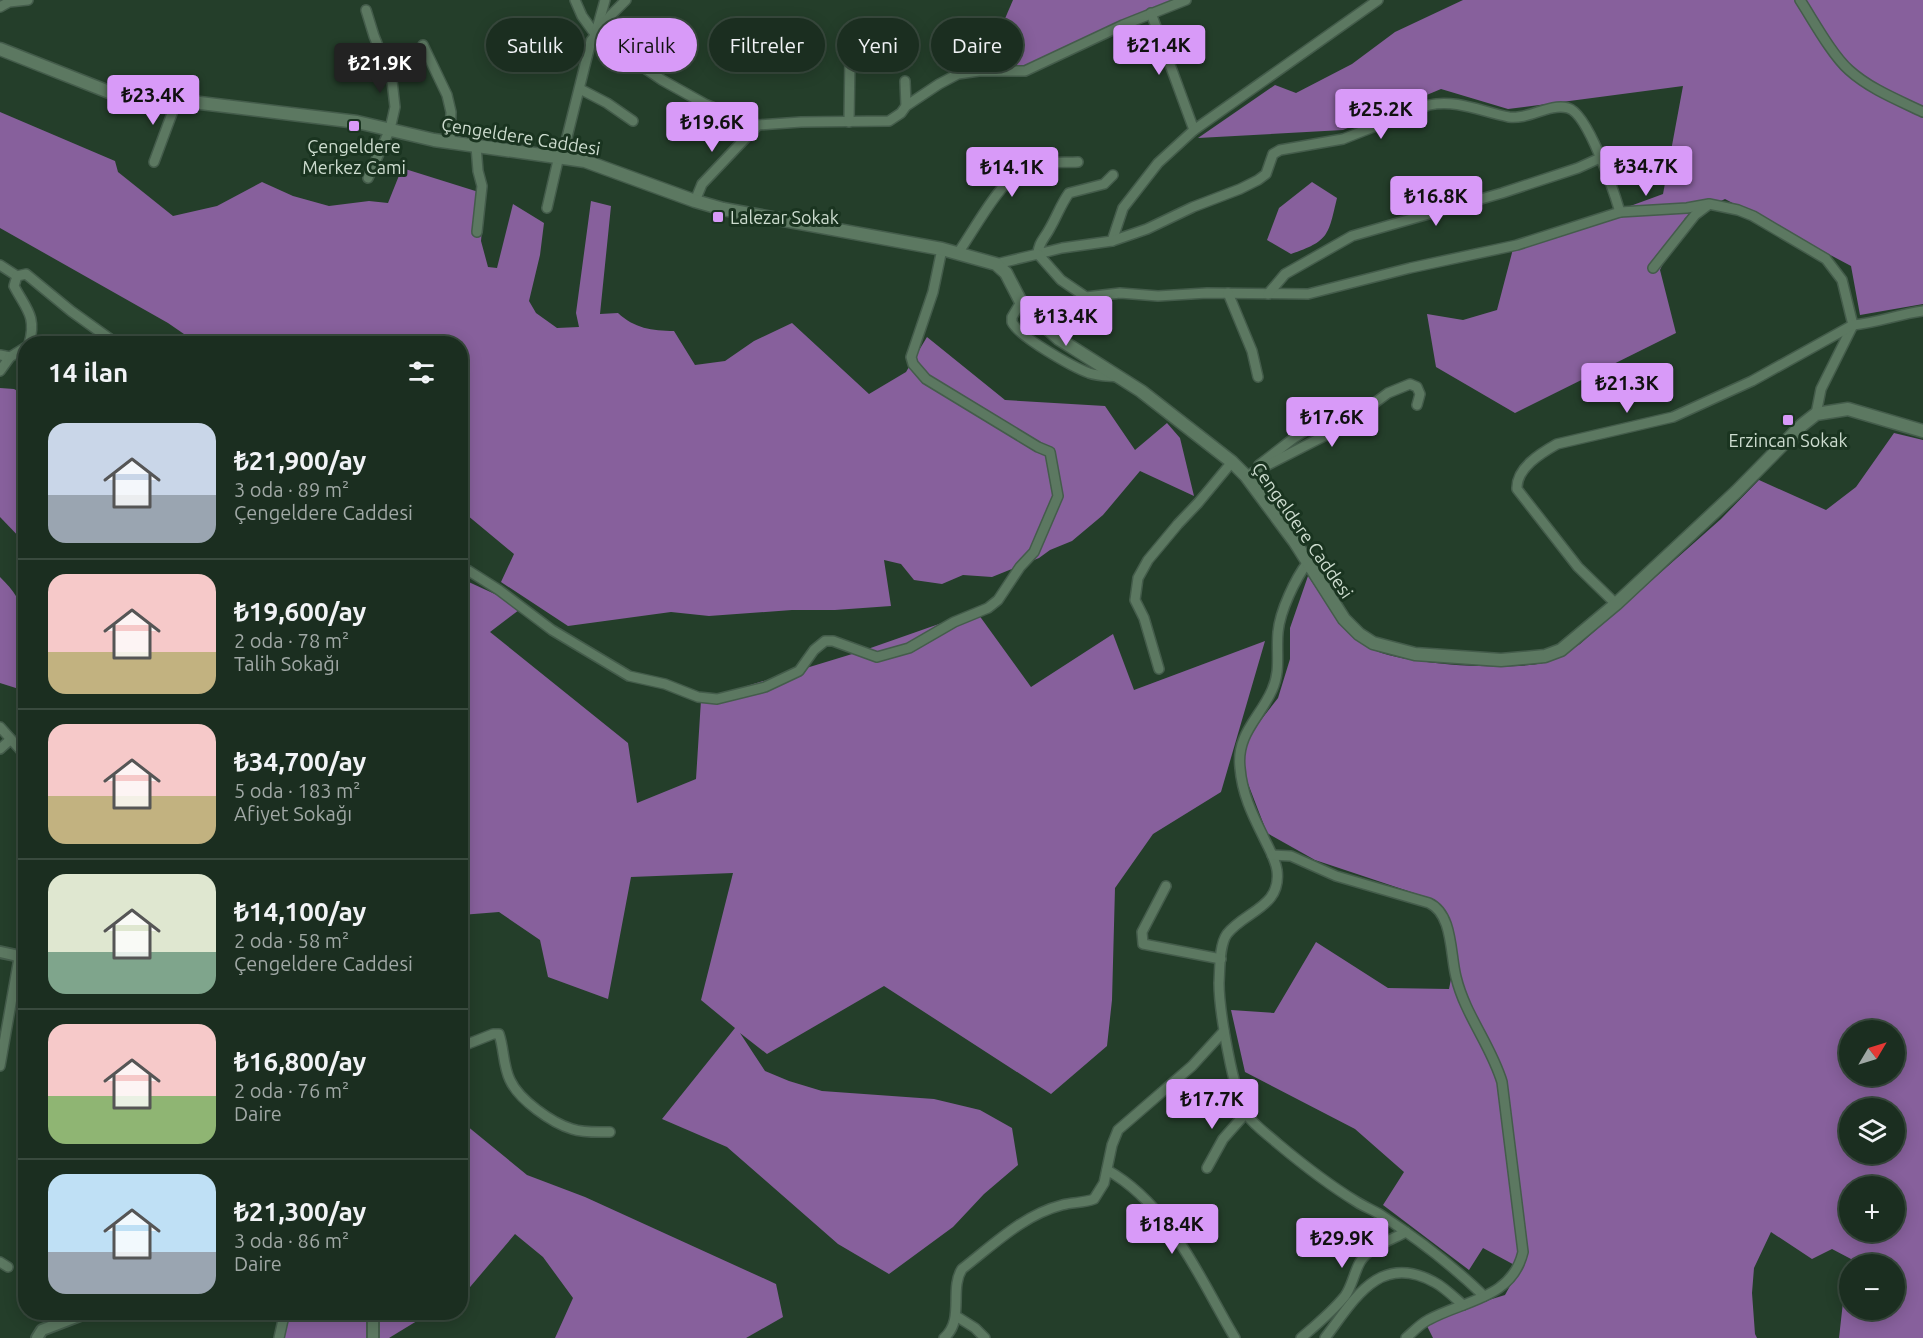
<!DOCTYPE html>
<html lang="tr">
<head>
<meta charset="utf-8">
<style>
  body { margin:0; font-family:Ubuntu,sans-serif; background:#283a2d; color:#f1f3f6; height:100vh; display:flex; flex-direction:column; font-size:22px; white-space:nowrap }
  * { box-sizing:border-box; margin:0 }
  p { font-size:20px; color:#a0a8a5 }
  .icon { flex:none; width:33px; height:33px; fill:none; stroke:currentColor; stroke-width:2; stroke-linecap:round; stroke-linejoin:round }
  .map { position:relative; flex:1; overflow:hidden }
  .drawer { position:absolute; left:18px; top:336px; width:450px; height:984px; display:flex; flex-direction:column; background:#1b2e20; border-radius:24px; box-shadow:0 3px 15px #0003,0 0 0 2px #394a3e }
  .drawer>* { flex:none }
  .hud { position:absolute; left:486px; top:18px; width:570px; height:54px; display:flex; gap:12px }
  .needle { width:39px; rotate:52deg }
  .buttons { position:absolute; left:1839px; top:1020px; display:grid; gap:12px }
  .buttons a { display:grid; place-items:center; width:66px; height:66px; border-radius:50%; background:#1b2e20; box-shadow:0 3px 15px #0003,0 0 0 2px #394a3e; font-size:30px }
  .price { position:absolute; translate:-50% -51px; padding:0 14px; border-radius:6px; background:#d89af8; color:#111; font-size:20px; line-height:39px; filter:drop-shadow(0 2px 3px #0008) }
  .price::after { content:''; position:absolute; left:50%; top:36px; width:18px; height:14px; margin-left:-9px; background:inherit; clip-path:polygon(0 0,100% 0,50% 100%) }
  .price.on { background:#222; color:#fff }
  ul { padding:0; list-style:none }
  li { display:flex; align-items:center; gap:18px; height:150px; padding:0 30px }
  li+li { border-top:2px solid #394a3e }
  li span { display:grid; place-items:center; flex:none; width:168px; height:120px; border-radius:18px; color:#555 }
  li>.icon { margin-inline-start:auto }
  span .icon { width:72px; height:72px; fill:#fffc; stroke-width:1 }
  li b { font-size:26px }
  h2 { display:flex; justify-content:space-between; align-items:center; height:72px; padding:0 30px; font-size:26px }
  .tag { padding:0 21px; border-radius:27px; background:#1b2e20; box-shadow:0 3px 15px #0003,0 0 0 2px #394a3e; font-size:21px; line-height:54px }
  .tag.on { background:#d89af8; color:#111 }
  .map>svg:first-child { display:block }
  .forest { fill:#87609c; fill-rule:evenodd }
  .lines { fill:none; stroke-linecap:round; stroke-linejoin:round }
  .minor-casing { stroke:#445c4b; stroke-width:12 }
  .tertiary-casing { stroke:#445c4b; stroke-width:14 }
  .secondary-casing { stroke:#445c4b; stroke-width:15 }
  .minor { stroke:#5c7861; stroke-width:9 }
  .tertiary { stroke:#5c7861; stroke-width:10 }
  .secondary { stroke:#5c7861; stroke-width:12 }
  .poi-dot { fill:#d89af8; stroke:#1a3420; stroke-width:2 }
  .labels { text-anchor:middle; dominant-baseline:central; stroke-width:6; stroke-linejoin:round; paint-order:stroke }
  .street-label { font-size:18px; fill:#cddccf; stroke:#1a3420 }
  .poi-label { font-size:18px; fill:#cddccf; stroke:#1a3420 }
</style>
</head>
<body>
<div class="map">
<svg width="1923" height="1338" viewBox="0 0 1923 1338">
  <rect width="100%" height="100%" fill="#243e2a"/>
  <!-- forest -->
  <g class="forest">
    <polygon points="1013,0 1186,0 1028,67 982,72"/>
    <polygon points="1463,0 1923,0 1923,304 1860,315 1851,266 1725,199 1685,218 1660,270 1676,333 1515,413 1436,367 1427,314 1463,320 1497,310 1513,249 1663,194 1683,86 1508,109 1441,89 1343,130 1198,138 1275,85 1296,93 1352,64 1395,32"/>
    <path d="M 0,112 L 115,161 L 118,172 L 173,216 L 217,206 L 262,182 L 293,196 L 329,206 L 369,201 L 388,203 L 402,168 L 485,194 L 481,241 L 488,267 L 497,268 L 513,204 L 544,223 L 540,255 L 529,301 L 536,313 L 557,328 L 579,327 L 576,313 L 591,201 L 611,206 L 600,314 L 618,313 C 634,328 652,331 674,331 L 695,365 L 725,361 L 754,341 L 792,323 L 869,394 L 906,372 L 927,337 L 1005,400 L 1105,406 L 1135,450 L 1167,423 L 1180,438 L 1194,496 L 1140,471 L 1103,515 L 1072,541 L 1050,550 L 1039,558 L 992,577 L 963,575 L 942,584 L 914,580 L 901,564 L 884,560 L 891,606 L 835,610 L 792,610 L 709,616 L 671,612 L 568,626 L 501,582 L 514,554 L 461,510 L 460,344 L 197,343 L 168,323 L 0,228 Z"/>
    <path d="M 1312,182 L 1337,198 C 1328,236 1329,241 1291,254 L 1267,240 L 1279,208 Z"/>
    <polygon points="0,388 14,389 25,395 25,543 0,517"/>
    <path d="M 1894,433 L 1923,440 L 1923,1338 L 1839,1338 L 1845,1284 L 1849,1266 L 1850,1310 L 1894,1310 L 1894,1264 L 1850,1264 L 1851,1259 L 1832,1249 L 1812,1259 L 1771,1232 L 1754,1268 L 1752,1293 L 1755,1334 L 1757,1338 L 1433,1338 L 1424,1320 L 1505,1295 L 1520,1268 L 1483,1248 L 1469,1270 L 1383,1205 L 1404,1172 L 1355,1129 L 1245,1072 L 1231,1010 L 1274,1013 L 1316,942 L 1388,988 L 1449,989 L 1454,964 L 1443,912 L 1435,900 L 1315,860 L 1267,833 L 1242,768 L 1247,738 L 1278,698 L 1290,659 L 1290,628 L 1308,576 C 1325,601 1342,627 1367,646 C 1392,665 1511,671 1543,663 C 1557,660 1568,651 1580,644 L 1721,519 L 1759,480 L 1826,510 L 1856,487 ZM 1850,1030 L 1894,1030 L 1894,1076 L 1850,1076 ZM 1850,1108 L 1894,1108 L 1894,1154 L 1850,1154 ZM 1850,1186 L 1894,1186 L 1894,1232 L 1850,1232 Z"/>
    <path d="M 0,577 C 29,605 26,622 25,660 L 23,662 L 19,689 L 0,683 Z"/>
    <polygon points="460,578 523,607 490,632 628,743 637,803 696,779 701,700 862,651 976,611 1031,687 1113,634 1134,690 1265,641 1221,792 1153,834 1115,888 1112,1000 1107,1046 1051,1094 884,986 767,1054 740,1033 765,1071 789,1081 822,1091 934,1099 980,1110 1012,1128 1018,1165 984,1194 953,1227 889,1274 838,1244 727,1147 662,1119 735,1028 701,1000 733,873 631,877 608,999 548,977 540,940 499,912 461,915"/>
    <polygon points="461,1121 527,1175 585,1197 776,1284 783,1317 746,1338 555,1338 573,1298 543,1257 515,1234 465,1293 461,1296"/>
    <polygon points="289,1313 430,1313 389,1338 279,1338"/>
  </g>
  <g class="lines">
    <defs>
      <g id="minor">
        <polyline points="575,0 582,16 595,34 662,80 705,104 746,121 758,125 801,122 889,121 901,113 906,106 939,84 958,74 979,71 1025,71 1123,25 1186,0"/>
        <path d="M 1800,0 C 1813,20 1832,55 1849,70 C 1870,89 1898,100 1923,112"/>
        <polyline points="0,7 9,2 28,0"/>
        <polyline points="366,10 374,36 392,81 395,107 390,129 368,178"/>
        <polyline points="1151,13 1194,130"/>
        <polyline points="597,29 605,0"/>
        <polyline points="423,45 447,95 451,112 450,142"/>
        <polyline points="905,81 906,106"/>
        <polyline points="580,89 607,103 633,121"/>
        <polyline points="849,122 850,56"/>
        <polyline points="476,146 478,171 482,186 477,232"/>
        <polyline points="154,162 177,100"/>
        <path d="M 1113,175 L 1104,184 L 1069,193 C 1061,204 1057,216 1050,228 C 1045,238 1038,243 1038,254 L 1062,248 L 1112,241 L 1123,208 L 1158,163 L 1194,130 L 1378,0"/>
        <polyline points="695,201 702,184 758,125"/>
        <polyline points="547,208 559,156 565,145 591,41 611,15 626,0"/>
        <path d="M 1112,241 L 1147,229 L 1193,207 L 1240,189 L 1258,180 L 1266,174 L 1273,154 L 1280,150 L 1343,139 L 1429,105 C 1457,99 1482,112 1509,117 C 1528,120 1549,103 1568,108 C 1588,113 1614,192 1620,212"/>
        <path d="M 958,253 C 975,229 1001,178 1027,167 C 1042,161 1063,163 1078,162"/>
        <polyline points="996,264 1038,254 1061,280 1086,297 1120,293 1158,296 1207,293 1308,294 1410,268 1517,245 1620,212 1687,208 1709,204 1738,210 1753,216 1826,259 1842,280 1853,325 1821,389 1816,414"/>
        <polyline points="0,265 17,276"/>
        <polyline points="1653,268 1695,215 1707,206"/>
        <polyline points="1228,293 1252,351 1258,377"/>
        <polyline points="1268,294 1285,274 1352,236 1502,193 1578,168 1600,158"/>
        <path d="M 1021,302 L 1012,317 L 1012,322 C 1019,337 1073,367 1089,373 C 1098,376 1108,376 1117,377"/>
        <path d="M 29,344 C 37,316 26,309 14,286 L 17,276 L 26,274 L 71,311 L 117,344"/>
        <polyline points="0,355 10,357 26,347"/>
        <polyline points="0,371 10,357"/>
        <polyline points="1259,465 1294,438 1334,411"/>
        <polyline points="1246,476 1344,426 1388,393 1410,384 1417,387 1420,394 1417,405"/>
        <path d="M 1308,562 C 1295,579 1280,611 1278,632 C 1276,653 1281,671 1272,690 C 1260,718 1236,734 1240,768 C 1242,793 1252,814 1263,836 C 1268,847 1275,858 1277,870 C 1282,907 1245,911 1227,934 C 1219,945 1220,969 1219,983 C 1219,1009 1233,1094 1247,1115 C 1255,1126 1267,1134 1277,1143 C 1302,1164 1329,1185 1357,1202 C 1365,1207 1373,1210 1381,1215 C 1418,1239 1453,1266 1484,1296"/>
        <polyline points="460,568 469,571 499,590 552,630 629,676 665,684 698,697 717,699 765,687 799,671 814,650 825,641 833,641 877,657 909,648 954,622 988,608 998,600 1020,567 1034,552 1058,496 1050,452 1038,447 926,379 913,364 911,357 933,292 942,249"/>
        <path d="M 1616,604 L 1578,567 L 1517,489 C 1516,468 1541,453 1557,444 L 1673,417 L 1752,381 L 1853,325 C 1877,323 1899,314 1923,311"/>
        <polyline points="1159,669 1144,618 1135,600 1138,578 1148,560 1178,524 1198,503 1232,462"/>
        <polyline points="0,727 26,756"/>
        <polyline points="0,749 10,740"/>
        <path d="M 1272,855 L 1291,856 L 1336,876 L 1429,903 C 1453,914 1450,954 1456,977 C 1465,1015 1491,1045 1502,1082 L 1523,1252 C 1512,1299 1464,1300 1428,1320 C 1420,1324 1413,1332 1406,1338"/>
        <polyline points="1166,886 1142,932 1143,944 1221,959"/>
        <path d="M 460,1047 L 493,1034 L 499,1034 C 504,1048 503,1066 510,1080 C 519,1100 552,1123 572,1129 C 584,1133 597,1132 610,1132"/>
        <polyline points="0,1066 19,958"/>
        <polyline points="1207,1168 1223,1139 1246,1113"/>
        <path d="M 1107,1170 C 1170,1205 1200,1279 1235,1338"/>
        <polyline points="0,1262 8,1267"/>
        <polyline points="956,1316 975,1328 985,1338"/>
        <polyline points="279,1338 283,1320 289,1312"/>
        <path d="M 944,1338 C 965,1320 949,1289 962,1269 C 993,1245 1023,1215 1062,1205 C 1073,1202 1084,1203 1094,1199 L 1104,1183 L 1112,1145 L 1118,1130 L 1192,1066 L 1224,1031"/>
        <path d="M 1301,1338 C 1316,1325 1332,1312 1345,1296 C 1352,1286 1354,1273 1360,1262 C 1369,1247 1391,1240 1406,1232"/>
        <path d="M 1325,1338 C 1354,1300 1379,1252 1434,1282 C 1444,1287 1454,1297 1463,1305"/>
      </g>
      <g id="tertiary">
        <polyline points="0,952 14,955 26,961"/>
        <polyline points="37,1338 42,1330 89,1312"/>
        <polyline points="373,1338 373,1312"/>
      </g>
      <polyline id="secondary" points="0,49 109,92 357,122 434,140 585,161 695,201 723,209 942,249 996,264 1006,273 1021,302 1041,323 1059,339 1141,391 1232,462 1246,476 1295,542 1344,619 1359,634 1373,643 1415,654 1501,660 1545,656 1561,650 1616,604 1736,492 1802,425 1816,414 1848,409 1923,431"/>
    </defs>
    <!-- minor casing -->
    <use href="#minor" class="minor-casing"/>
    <!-- tertiary casing -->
    <use href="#tertiary" class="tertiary-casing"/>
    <!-- secondary casing -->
    <use href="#secondary" class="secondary-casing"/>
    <!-- minor -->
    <use href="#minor" class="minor"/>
    <!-- tertiary -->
    <use href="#tertiary" class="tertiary"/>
    <!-- secondary -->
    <use href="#secondary" class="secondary"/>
  </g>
  <!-- markers -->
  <g class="poi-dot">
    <rect x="348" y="120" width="12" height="12" rx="3"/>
    <rect x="712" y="211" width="12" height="12" rx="3"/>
    <rect x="1782" y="414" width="12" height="12" rx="3"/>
  </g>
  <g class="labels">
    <!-- street labels -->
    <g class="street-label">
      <text transform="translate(521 136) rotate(9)">Çengeldere Caddesi</text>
      <text transform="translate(1303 530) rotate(55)">Çengeldere Caddesi</text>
    </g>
    <!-- poi labels -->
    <g class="poi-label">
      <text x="354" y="146">Çengeldere<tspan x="354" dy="21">Merkez Cami</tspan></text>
      <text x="730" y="217" text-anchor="start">Lalezar Sokak</text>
      <text x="1788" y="440">Erzincan Sokak</text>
    </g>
  </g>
</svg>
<div class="buttons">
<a><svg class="needle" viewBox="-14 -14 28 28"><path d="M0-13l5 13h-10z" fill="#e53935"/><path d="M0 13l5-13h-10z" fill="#a0a8a5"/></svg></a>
<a><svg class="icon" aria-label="layers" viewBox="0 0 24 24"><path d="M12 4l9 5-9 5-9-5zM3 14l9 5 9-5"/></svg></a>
<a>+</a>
<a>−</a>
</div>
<b class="price" style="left:1159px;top:76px">₺21.4K</b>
<b class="price on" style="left:380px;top:94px">₺21.9K</b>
<b class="price" style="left:153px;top:126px">₺23.4K</b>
<b class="price" style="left:1381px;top:140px">₺25.2K</b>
<b class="price" style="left:712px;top:153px">₺19.6K</b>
<b class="price" style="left:1646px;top:197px">₺34.7K</b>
<b class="price" style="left:1012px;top:198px">₺14.1K</b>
<b class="price" style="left:1436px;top:227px">₺16.8K</b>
<b class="price" style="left:1066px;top:347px">₺13.4K</b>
<b class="price" style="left:1627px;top:414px">₺21.3K</b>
<b class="price" style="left:1332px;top:448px">₺17.6K</b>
<b class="price" style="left:1212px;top:1130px">₺17.7K</b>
<b class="price" style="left:1172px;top:1255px">₺18.4K</b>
<b class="price" style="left:1342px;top:1269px">₺29.9K</b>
<div class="hud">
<a class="tag">Satılık</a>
<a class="tag on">Kiralık</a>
<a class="tag">Filtreler</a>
<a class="tag">Yeni</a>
<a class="tag">Daire</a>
</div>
<section class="drawer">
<h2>14 ilan<svg class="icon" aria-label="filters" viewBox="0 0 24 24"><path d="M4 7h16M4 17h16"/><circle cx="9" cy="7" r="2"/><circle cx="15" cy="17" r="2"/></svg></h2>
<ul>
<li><span style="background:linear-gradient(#c9d6e8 60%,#9aa5b1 0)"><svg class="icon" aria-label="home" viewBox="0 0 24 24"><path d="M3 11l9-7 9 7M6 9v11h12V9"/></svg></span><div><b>₺21,900/ay</b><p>3 oda · 89 m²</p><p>Çengeldere Caddesi</p></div></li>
<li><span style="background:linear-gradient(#f6c9c9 65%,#c2b280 0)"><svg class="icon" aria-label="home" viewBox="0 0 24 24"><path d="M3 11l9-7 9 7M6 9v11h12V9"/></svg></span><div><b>₺19,600/ay</b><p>2 oda · 78 m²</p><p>Talih Sokağı</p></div></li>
<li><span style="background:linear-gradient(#f6c9c9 60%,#c2b280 0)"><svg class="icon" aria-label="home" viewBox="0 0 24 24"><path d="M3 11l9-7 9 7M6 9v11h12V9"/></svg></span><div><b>₺34,700/ay</b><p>5 oda · 183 m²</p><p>Afiyet Sokağı</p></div></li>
<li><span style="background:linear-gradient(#dfe7d0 65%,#7fa58c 0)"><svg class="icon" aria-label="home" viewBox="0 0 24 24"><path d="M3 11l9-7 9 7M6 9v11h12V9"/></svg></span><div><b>₺14,100/ay</b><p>2 oda · 58 m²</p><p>Çengeldere Caddesi</p></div></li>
<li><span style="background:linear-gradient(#f6c9c9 60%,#8fb573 0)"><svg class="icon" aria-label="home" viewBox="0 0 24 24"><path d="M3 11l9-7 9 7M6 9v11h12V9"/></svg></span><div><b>₺16,800/ay</b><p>2 oda · 76 m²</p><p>Daire</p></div></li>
<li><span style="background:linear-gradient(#bfe0f5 65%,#9aa5b1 0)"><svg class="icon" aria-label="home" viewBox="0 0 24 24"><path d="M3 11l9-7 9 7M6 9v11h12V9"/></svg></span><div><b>₺21,300/ay</b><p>3 oda · 86 m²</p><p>Daire</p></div></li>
</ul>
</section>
</div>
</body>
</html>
